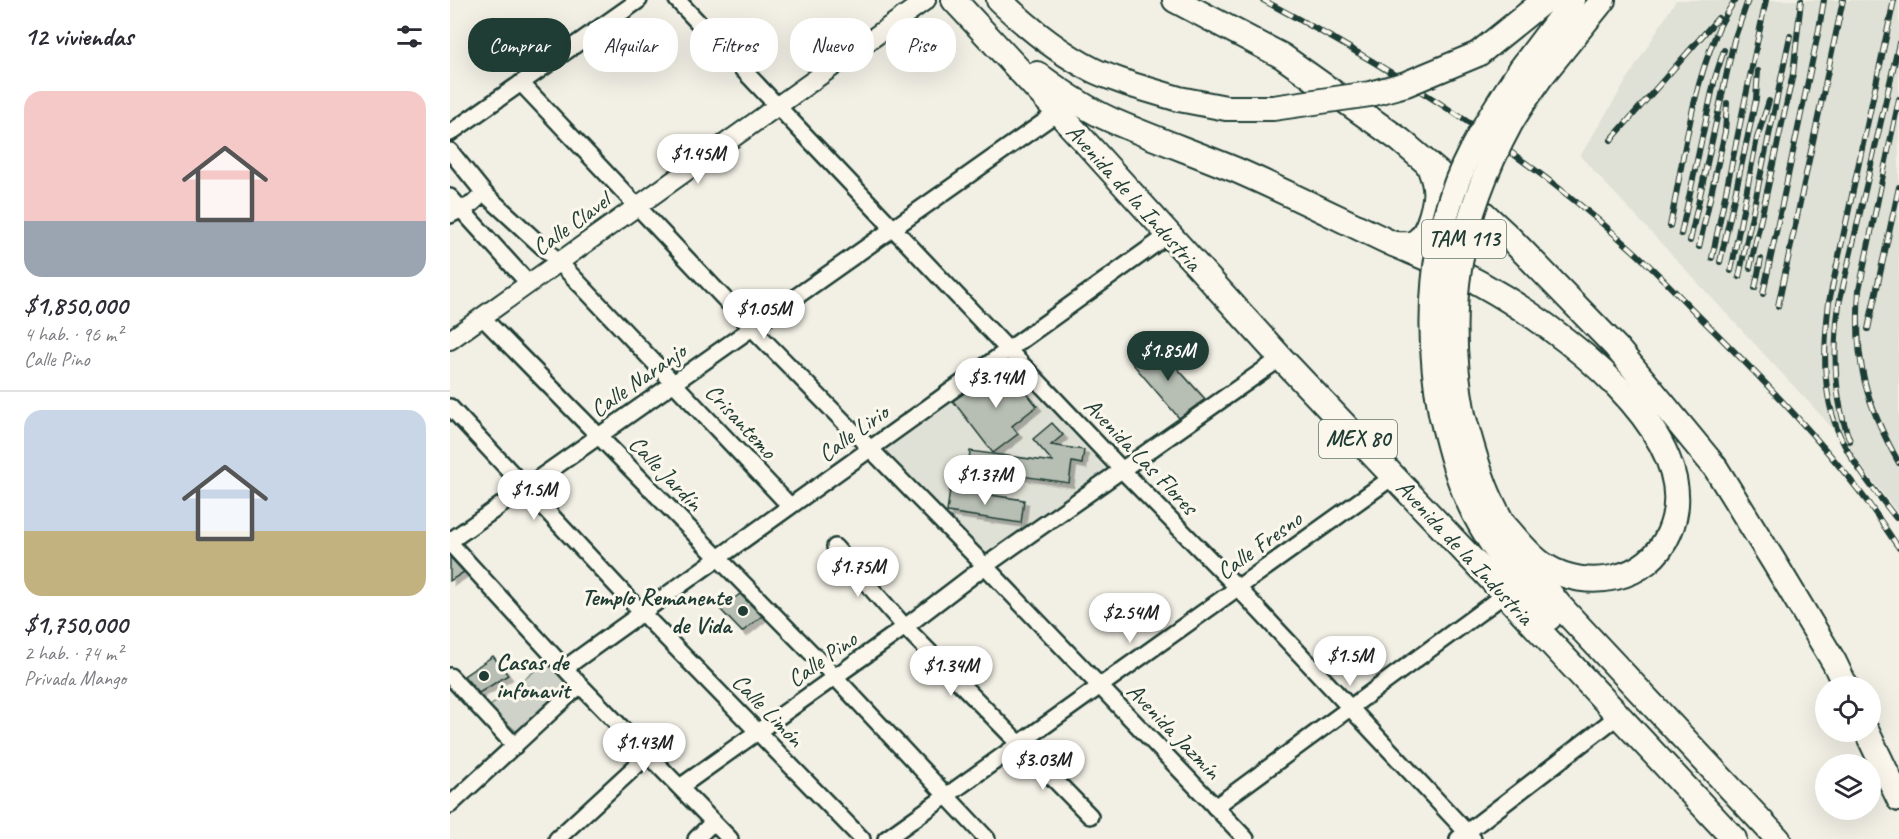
<!DOCTYPE html>
<html lang="es">
<head>
<meta charset="utf-8">
<style>
  body { margin:0; font-family:Caveat,sans-serif; background:#f2f2f3; color:#2b2b33; height:100vh; display:flex; flex-direction:column; font-size:22px; white-space:nowrap }
  * { box-sizing:border-box; margin:0 }
  p { font-size:20px; color:#7c7c81 }
  .icon { flex:none; width:33px; height:33px; fill:none; stroke:currentColor; stroke-width:2; stroke-linecap:round; stroke-linejoin:round }
  .map { position:relative; flex:1; overflow:hidden }
  .details { display:flex; flex-direction:column; background:#fff; width:450px }
  .details>* { flex:none }
  .banner { position:absolute; left:18px; top:18px; width:570px; height:54px; display:flex; gap:12px }
  .buttons { position:absolute; left:1365px; top:676px; display:grid; gap:12px }
  .buttons a { display:grid; place-items:center; width:66px; height:66px; border-radius:50%; background:#fff; box-shadow:0 6px 24px #0002; font-size:30px }
  .price { position:absolute; translate:-50% -51px; padding:0 14px; border-radius:21px; background:#fff; color:#222; font-size:20px; line-height:39px; filter:drop-shadow(0 2px 3px #0008) }
  .price::after { content:''; position:absolute; left:50%; top:36px; width:18px; height:14px; margin-left:-9px; background:inherit; clip-path:polygon(0 0,100% 0,50% 100%) }
  .price.active { background:#1f3d34; color:#fff }
  ul { padding:0; list-style:none }
  li { display:grid; align-content:center; gap:12px; height:318px; padding:0 24px }
  li+li { border-top:2px solid #e1e1e2 }
  li span { display:grid; place-items:center; height:186px; border-radius:18px; color:#555 }
  li>.icon { margin-inline-start:auto }
  span .icon { width:108px; height:108px; fill:#fffc; stroke-width:1 }
  li b { font-size:26px }
  h2 { display:flex; justify-content:space-between; align-items:center; height:72px; padding:0 24px; font-size:26px }
  .tag { padding:0 21px; border-radius:24px; background:#fff; box-shadow:0 6px 24px #0002; font-size:21px; line-height:54px }
  .tag.active { background:#1f3d34; color:#fff }
  main { display:flex; flex:1; min-height:0 }
  .map>svg:first-child { display:block }
  .built { fill:#e0e1d6 }
  .green { fill:#cfd2c8; stroke:#77887e; stroke-width:1.5 }
  .building { fill:#b7beb3; stroke:#1f3d34; stroke-width:1.5; filter:url(#shadow) }
  .lines { fill:none; stroke-linecap:round; stroke-linejoin:round }
  .minor-casing { stroke:#1f3d34; stroke-width:20 }
  .tertiary-casing { stroke:#1f3d34; stroke-width:22 }
  .trunk-casing { stroke:#1f3d34; stroke-width:28 }
  .minor { stroke:#fbf7ec; stroke-width:15 }
  .tertiary { stroke:#fbf7ec; stroke-width:18 }
  .trunk { stroke:#fbf7ec; stroke-width:24 }
  .rail-casing { stroke:#1f3d34; stroke-width:6 }
  .rail { stroke:#fbf7ec; stroke-width:4; stroke-dasharray:11; stroke-linecap:butt }
  .trunk-bridge-casing { stroke:#1f3d34; stroke-width:28; stroke-linecap:butt }
  .trunk-bridge { stroke:#fbf7ec; stroke-width:24 }
  .poi-dot { fill:#1f3d34; stroke:#fbf7ec; stroke-width:2 }
  .labels { text-anchor:middle; dominant-baseline:central; stroke-width:6; stroke-linejoin:round; paint-order:stroke }
  .shield { fill:#fbf7ec; stroke:#61756b; stroke-width:1.5 }
  .shield-label { font-size:22px; font-weight:bold; fill:#1f3d34 }
  .street-label { font-size:24px; fill:#1f3d34; stroke:#fbf7ec }
  .poi-label { font-size:24px; font-weight:bold; fill:#1f3d34; stroke:#fbf7ec; text-anchor:end }
</style>
</head>
<body>
<main>
<section class="details">
<h2>12 viviendas<svg class="icon" aria-label="filters" viewBox="0 0 24 24"><path d="M4 7h16M4 17h16"/><circle cx="9" cy="7" r="2"/><circle cx="15" cy="17" r="2"/></svg></h2>
<ul>
<li><span style="background:linear-gradient(#f6c9c9 70%,#9aa5b1 0)"><svg class="icon" aria-label="home" viewBox="0 0 24 24"><path d="M3 11l9-7 9 7M6 9v11h12V9"/></svg></span><div><b>$1,850,000</b><p>4 hab. · 96 m²</p><p>Calle Pino</p></div></li>
<li><span style="background:linear-gradient(#c9d6e8 65%,#c2b280 0)"><svg class="icon" aria-label="home" viewBox="0 0 24 24"><path d="M3 11l9-7 9 7M6 9v11h12V9"/></svg></span><div><b>$1,750,000</b><p>2 hab. · 74 m²</p><p>Privada Mango</p></div></li>
</ul>
</section>
<div class="map">
<svg width="1449" height="839" viewBox="0 0 1449 839">
  <defs>
    <filter id="shadow"><feDropShadow dx="4.5" dy="4.5" stdDeviation="0" flood-color="#0004"/></filter>
  </defs>
  <rect width="100%" height="100%" fill="#f2f0e5"/>
  <filter id="ink" filterUnits="userSpaceOnUse"><feTurbulence type="fractalNoise" baseFrequency=".0167" numOctaves="2"/><feDisplacementMap in="SourceGraphic" scale="12" xChannelSelector="R" yChannelSelector="G"/><feConvolveMatrix kernelMatrix="1 2 1 2 8 2 1 2 1" color-interpolation-filters="sRGB"/></filter>
  <g filter="url(#ink)">
    <!-- built -->
    <g class="built">
      <polygon points="1226,0 1449,0 1449,515 1377,422 1130,156"/>
      <polygon points="553,358 657,470 536,558 433,447"/>
    </g>
    <!-- green -->
    <polygon class="green" points="100,659 122,686 67,732 39,707"/>
    <!-- building -->
    <g class="building">
      <polygon points="707,346 755,399 729,418 682,363"/>
      <polygon points="557,369 587,406 562,426 568,434 543,453 503,401 529,383 533,388"/>
      <polygon points="602,423 613,435 601,445 634,450 632,464 622,462 619,483 558,474 558,478 518,471 520,451 603,462 583,439"/>
      <polygon points="500,489 574,500 571,523 497,512"/>
      <polygon points="0,557 14,572 0,581"/>
      <polygon points="290,594 312,616 292,632 270,609"/>
      <polygon points="43,656 58,675 29,693 14,676"/>
    </g>
    <g class="lines">
      <defs>
        <g id="minor">
          <polyline points="227,0 673,471 788,588 1023,839"/>
          <polyline points="71,83 302,328 535,566 796,839"/>
          <polyline points="0,133 189,0"/>
          <polyline points="0,151 34,193 109,262 340,506"/>
          <polyline points="0,197 79,284"/>
          <polyline points="0,215 22,204 34,193"/>
          <polyline points="32,317 385,677 537,839"/>
          <polyline points="0,407 192,613 412,839"/>
          <polyline points="0,541 608,112"/>
          <polyline points="0,543 130,685 280,839"/>
          <polyline points="385,547 455,627 640,816"/>
          <polyline points="115,668 718,235"/>
          <polyline points="0,676 65,746"/>
          <polyline points="230,787 455,627 535,566 831,358"/>
          <polyline points="0,805 130,685"/>
          <polyline points="765,807 1055,594"/>
          <polyline points="107,839 198,755"/>
          <polyline points="246,839 263,822"/>
          <polyline points="436,839 944,476"/>
          <polyline points="1008,839 1168,716"/>
        </g>
        <polyline id="tertiary" points="0,340 476,0"/>
        <g id="trunk">
          <polyline points="504,0 608,112 831,358 1055,594 1284,839"/>
          <path d="M 549,0 C 577,27 609,53 643,70 C 655,76 669,80 682,85"/>
          <polyline points="725,0 832,56 950,140 1004,186 1060,238 1166,347 1265,467 1324,562 1384,662 1396,687"/>
          <polyline points="1028,54 1095,0"/>
          <polyline points="1071,69 1123,0"/>
          <path d="M 587,74 C 610,91 634,108 661,120 C 702,138 745,153 786,170 C 839,193 890,219 941,243 C 971,256 1002,268 1031,284 C 1102,323 1262,436 1219,533 C 1199,581 1137,592 1095,566 C 1080,557 1067,539 1055,526"/>
          <polyline points="1090,78 1153,0"/>
          <path d="M 944,244 C 952,244 961,246 967,241 C 979,233 987,200 985,187 C 984,179 981,171 978,164"/>
          <path d="M 991,413 C 999,447 1008,482 1024,513 C 1044,552 1071,585 1099,618"/>
          <path d="M 1013,415 C 1021,443 1028,473 1041,500 C 1058,537 1083,573 1109,605 L 1328,839"/>
          <polyline points="1417,732 1449,799"/>
        </g>
      </defs>
      <!-- minor casing -->
      <use href="#minor" class="minor-casing"/>
      <!-- tertiary casing -->
      <use href="#tertiary" class="tertiary-casing"/>
      <!-- trunk casing -->
      <use href="#trunk" class="trunk-casing"/>
      <!-- minor -->
      <use href="#minor" class="minor"/>
      <!-- tertiary -->
      <use href="#tertiary" class="tertiary"/>
      <!-- trunk -->
      <use href="#trunk" class="trunk"/>
      <defs>
        <g id="rail">
          <path d="M 813,0 C 942,68 1068,148 1177,245 C 1208,272 1235,303 1264,331 C 1316,383 1368,437 1413,496 C 1426,513 1437,531 1449,548"/>
          <path d="M 1444,0 L 1379,302 C 1373,351 1371,402 1395,446 C 1409,472 1428,495 1446,518"/>
          <path d="M 1449,99 L 1409,290 C 1404,360 1415,403 1449,463"/>
          <polyline points="1161,140 1268,18"/>
          <path d="M 1220,226 C 1233,162 1241,93 1267,32 C 1271,21 1279,10 1285,0"/>
          <polyline points="1231,234 1265,78 1274,50"/>
          <polyline points="1240,241 1284,40 1298,0"/>
          <polyline points="1249,247 1275,132 1277,103"/>
          <polyline points="1262,258 1316,0"/>
          <polyline points="1270,262 1306,99 1308,71"/>
          <polyline points="1300,268 1343,74 1351,0"/>
          <polyline points="1281,271 1307,138 1319,101"/>
          <polyline points="1289,277 1340,36"/>
          <polyline points="1305,288 1311,259"/>
          <polyline points="1313,294 1369,29 1374,0"/>
          <polyline points="1328,306 1393,0"/>
          <polyline points="1418,329 1449,187"/>
          <path d="M 1400,441 C 1383,397 1383,350 1389,304 L 1449,43"/>
        </g>
      </defs>
      <!-- rail casing -->
      <use href="#rail" class="rail-casing"/>
      <!-- rail -->
      <use href="#rail" class="rail"/>
      <defs>
        <g id="trunk-bridge">
          <polyline points="682,85 729,99 776,108 823,108 920,94 956,84 1028,54"/>
          <path d="M 991,413 C 975,330 980,231 1019,155 C 1034,125 1052,97 1071,69"/>
          <path d="M 1013,415 C 993,309 1008,220 1060,124 C 1069,108 1080,93 1090,78"/>
        </g>
      </defs>
      <!-- trunk-bridge casing -->
      <use href="#trunk-bridge" class="trunk-bridge-casing"/>
      <!-- trunk-bridge -->
      <use href="#trunk-bridge" class="trunk-bridge"/>
    </g>
  </g>
  <!-- markers -->
  <g class="poi-dot">
    <circle cx="293" cy="611" r="6"/>
    <circle cx="34" cy="676" r="6"/>
  </g>
  <g class="labels">
    <!-- shield labels -->
    <g class="shield">
      <rect x="972" y="220" width="84" height="38" rx="4.5"/>
      <rect x="869" y="420" width="78" height="38" rx="4.5"/>
    </g>
    <g class="shield-label">
      <text x="1014" y="239">TAM 113</text>
      <text x="908" y="439">MEX 80</text>
    </g>
    <!-- street labels -->
    <g class="street-label">
      <text transform="translate(684 197) rotate(48)">Avenida de la Industria</text>
      <text transform="translate(121 224) rotate(-36)">Calle Clavel</text>
      <text transform="translate(188 380) rotate(-35)">Calle Naranjo</text>
      <text transform="translate(291 421) rotate(47)">Crisantemo</text>
      <text transform="translate(403 433) rotate(-36)">Calle Lirio</text>
      <text transform="translate(691 456) rotate(46)">Avenida Las Flores</text>
      <text transform="translate(216 473) rotate(46)">Calle Jardín</text>
      <text transform="translate(809 545) rotate(-36)">Calle Fresno</text>
      <text transform="translate(1015 552) rotate(47)">Avenida de la Industria</text>
      <text transform="translate(372 659) rotate(-35)">Calle Pino</text>
      <text transform="translate(318 710) rotate(46)">Calle Limón</text>
      <text transform="translate(724 731) rotate(46)">Avenida Jazmín</text>
    </g>
    <!-- poi labels -->
    <g class="poi-label">
      <text x="281" y="597">Templo Remanente<tspan x="281" dy="28">de Vida</tspan></text>
      <text x="46" y="662" text-anchor="start">Casas de<tspan x="46" dy="28">infonavit</tspan></text>
    </g>
  </g>
</svg>
<div class="buttons">
<a><svg class="icon" aria-label="locate" viewBox="0 0 24 24"><circle cx="12" cy="12" r="6"/><path d="M12 2v4M12 18v4M2 12h4M18 12h4"/></svg></a>
<a><svg class="icon" aria-label="layers" viewBox="0 0 24 24"><path d="M12 4l9 5-9 5-9-5zM3 14l9 5 9-5"/></svg></a>
</div>
<b class="price" style="left:248px;top:185px">$1.45M</b>
<b class="price" style="left:314px;top:340px">$1.05M</b>
<b class="price active" style="left:718px;top:382px">$1.85M</b>
<b class="price" style="left:546px;top:409px">$3.14M</b>
<b class="price" style="left:535px;top:506px">$1.37M</b>
<b class="price" style="left:84px;top:521px">$1.5M</b>
<b class="price" style="left:408px;top:598px">$1.75M</b>
<b class="price" style="left:680px;top:644px">$2.54M</b>
<b class="price" style="left:900px;top:687px">$1.5M</b>
<b class="price" style="left:501px;top:697px">$1.34M</b>
<b class="price" style="left:194px;top:774px">$1.43M</b>
<b class="price" style="left:593px;top:791px">$3.03M</b>
<div class="banner">
<a class="tag active">Comprar</a>
<a class="tag">Alquilar</a>
<a class="tag">Filtros</a>
<a class="tag">Nuevo</a>
<a class="tag">Piso</a>
</div>
</div>
</main>
</body>
</html>
